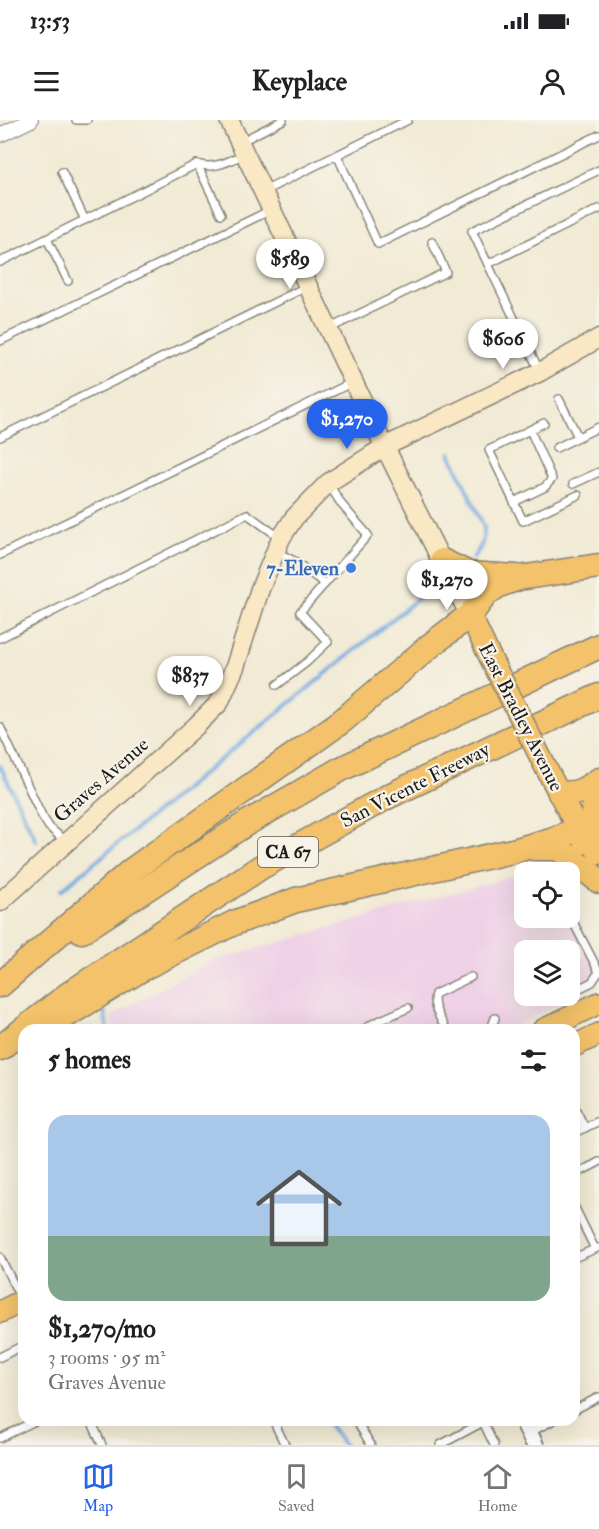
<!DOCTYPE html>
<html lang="en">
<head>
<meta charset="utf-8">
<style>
  body { margin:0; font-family:"IM FELL Double Pica",serif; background:#f2f2f2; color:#202124; height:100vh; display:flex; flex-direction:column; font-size:22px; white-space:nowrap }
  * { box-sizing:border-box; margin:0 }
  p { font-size:20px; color:#757577 }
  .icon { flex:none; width:33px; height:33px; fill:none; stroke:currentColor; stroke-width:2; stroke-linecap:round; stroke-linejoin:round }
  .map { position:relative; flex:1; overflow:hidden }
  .details { position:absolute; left:18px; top:904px; width:562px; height:402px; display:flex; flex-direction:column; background:#fff; border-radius:18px; box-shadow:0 6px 24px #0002 }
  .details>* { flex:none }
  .tools { position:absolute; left:514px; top:742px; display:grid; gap:12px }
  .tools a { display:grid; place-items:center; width:66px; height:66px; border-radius:12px; background:#fff; box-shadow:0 6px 24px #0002; font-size:30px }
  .price { position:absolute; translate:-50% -51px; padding:0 14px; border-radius:21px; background:#fff; color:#222; font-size:20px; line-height:39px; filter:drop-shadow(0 2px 3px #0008) }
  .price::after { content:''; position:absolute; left:50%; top:36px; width:18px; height:14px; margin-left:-9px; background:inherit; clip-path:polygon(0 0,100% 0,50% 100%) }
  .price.active { background:#2563eb; color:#fff }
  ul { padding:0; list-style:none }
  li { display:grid; align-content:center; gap:12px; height:318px; padding:0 30px }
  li+li { border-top:2px solid #e0e0e0 }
  li span { display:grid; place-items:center; height:186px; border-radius:18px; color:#555 }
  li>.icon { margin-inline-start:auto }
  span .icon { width:108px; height:108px; fill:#fffc; stroke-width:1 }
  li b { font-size:26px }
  h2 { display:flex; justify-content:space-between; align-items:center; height:72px; padding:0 30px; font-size:26px }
  .status { display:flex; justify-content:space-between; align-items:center; height:42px; padding:0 30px; background:#fff; direction:ltr }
  .status svg { height:16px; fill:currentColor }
  header { display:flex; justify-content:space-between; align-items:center; height:78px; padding:0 30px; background:#fff; font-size:27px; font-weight:800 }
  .menu { display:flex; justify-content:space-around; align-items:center; height:84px; border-top:2px solid #e0e0e0; background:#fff; font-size:16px; color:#757577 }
  .menu a { display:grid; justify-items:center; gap:3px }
  .menu .active { color:#2563eb }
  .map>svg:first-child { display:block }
  .built { fill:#efd0e6; fill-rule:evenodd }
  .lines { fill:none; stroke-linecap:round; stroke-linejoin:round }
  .stream { stroke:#71a9e0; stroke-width:4 }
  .service-casing { stroke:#868378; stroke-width:10 }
  .minor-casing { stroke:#868378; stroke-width:16 }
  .tertiary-casing { stroke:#868378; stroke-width:20 }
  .secondary-casing { stroke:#868378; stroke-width:21 }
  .primary-casing { stroke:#868378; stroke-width:24 }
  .motorway-casing { stroke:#868378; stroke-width:27 }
  .service { stroke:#fff; stroke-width:7 }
  .minor { stroke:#fff; stroke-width:14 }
  .tertiary { stroke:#fff; stroke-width:16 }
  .secondary { stroke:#fae7c3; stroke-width:18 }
  .primary { stroke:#f3c26a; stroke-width:21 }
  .motorway { stroke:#f3c26a; stroke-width:24 }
  .primary-bridge-casing { stroke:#868378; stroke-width:24; stroke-linecap:butt }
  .primary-bridge { stroke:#f3c26a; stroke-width:21 }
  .shop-dot { fill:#3f7fe0; stroke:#f7f3e8; stroke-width:2 }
  .labels { text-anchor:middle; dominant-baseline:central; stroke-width:4.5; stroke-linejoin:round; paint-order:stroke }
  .shield { fill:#f7f3e8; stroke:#5e5c59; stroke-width:1.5 }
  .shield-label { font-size:18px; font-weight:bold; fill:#1c1c1c }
  .shop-label { font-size:20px; font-weight:bold; fill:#366cbe; stroke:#f7f3e8; text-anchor:end }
  .street-label { font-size:20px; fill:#1c1c1c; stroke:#f7f3e8 }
</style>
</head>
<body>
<div class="status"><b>13:53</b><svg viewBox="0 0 49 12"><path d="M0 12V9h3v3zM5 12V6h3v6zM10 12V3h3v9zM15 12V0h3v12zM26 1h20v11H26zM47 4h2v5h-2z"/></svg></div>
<header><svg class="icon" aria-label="menu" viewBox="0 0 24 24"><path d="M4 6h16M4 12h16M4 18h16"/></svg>Keyplace<svg class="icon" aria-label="person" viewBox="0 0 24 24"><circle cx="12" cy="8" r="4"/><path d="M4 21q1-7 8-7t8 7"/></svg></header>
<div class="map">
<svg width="599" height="1325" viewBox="0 0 599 1325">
  <rect width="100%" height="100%" fill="#f7f3e8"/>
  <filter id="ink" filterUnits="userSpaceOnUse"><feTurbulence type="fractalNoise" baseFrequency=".0167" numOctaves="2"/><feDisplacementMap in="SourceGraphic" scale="12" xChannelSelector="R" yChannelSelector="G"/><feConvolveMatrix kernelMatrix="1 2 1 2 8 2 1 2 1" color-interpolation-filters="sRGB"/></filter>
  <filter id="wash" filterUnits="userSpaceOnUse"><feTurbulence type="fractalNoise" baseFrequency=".008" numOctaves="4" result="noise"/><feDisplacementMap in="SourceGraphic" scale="24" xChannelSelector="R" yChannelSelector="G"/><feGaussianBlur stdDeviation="1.35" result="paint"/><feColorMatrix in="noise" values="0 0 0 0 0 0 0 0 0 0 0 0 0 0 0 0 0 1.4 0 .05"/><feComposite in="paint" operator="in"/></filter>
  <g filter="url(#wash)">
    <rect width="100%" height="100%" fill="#f1ead4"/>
    <!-- built -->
    <path class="built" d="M 552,745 L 556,753 L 525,753 L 525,798 L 570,798 L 570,781 L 599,841 L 599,863 L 507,910 L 117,910 L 110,897 L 209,842 ZM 525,831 L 570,831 L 570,876 L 525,876 Z"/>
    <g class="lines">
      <!-- stream -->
      <g class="stream">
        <path d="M 450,333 L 484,407 C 484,420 482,427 473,438"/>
        <polyline points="0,646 36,720"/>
        <polyline points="61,770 432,467"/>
        <polyline points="104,891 108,910"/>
        <polyline points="326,1300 344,1325"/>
      </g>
    </g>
  </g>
  <g filter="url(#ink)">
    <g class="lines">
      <defs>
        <g id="service">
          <polyline points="76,0 87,0"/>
          <polyline points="242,21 283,0"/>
          <polyline points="337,35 378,124 599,15"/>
          <path d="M 197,44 C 214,50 229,41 245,34"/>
          <polyline points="62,52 85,100"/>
          <polyline points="264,71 408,0"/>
          <polyline points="47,119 68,161"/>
          <polyline points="0,142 197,44 221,94"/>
          <polyline points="488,144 599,89"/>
          <polyline points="330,208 446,152 432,122"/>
          <polyline points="0,221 271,90"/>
          <polyline points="539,250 472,111 599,50"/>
          <polyline points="559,279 578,317"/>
          <polyline points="544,303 489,330 523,401 578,375"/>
          <polyline points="0,317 308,166"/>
          <polyline points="556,328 599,307"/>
          <polyline points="573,364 599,352"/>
          <polyline points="514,382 545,367 552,359 530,310"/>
          <polyline points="277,432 296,442 325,464"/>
          <polyline points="0,435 353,262"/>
          <polyline points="0,518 247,394 279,417"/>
          <polyline points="277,565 307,542 328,522 300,492 368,415 342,385 328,363"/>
          <polyline points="0,607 42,696 49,707 66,722"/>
          <polyline points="570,796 599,852 592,862 570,873"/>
          <polyline points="363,910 374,903 408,888"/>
          <path d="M 446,910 C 441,899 431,886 435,874 L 471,857"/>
          <polyline points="488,910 491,909 495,898"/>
          <polyline points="574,986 585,1008"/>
          <polyline points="574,1013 599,1001"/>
          <polyline points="574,1055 599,1042"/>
          <polyline points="574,1086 595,1129"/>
          <polyline points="0,1137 21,1179"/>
          <polyline points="574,1138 597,1128"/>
          <polyline points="0,1237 24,1225"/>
          <polyline points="574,1290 599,1277"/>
          <polyline points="97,1300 93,1305 102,1325"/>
          <polyline points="273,1300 285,1325"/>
          <polyline points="356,1300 371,1325"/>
          <polyline points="483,1302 494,1325"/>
          <polyline points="529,1313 554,1300"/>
          <polyline points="0,1318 37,1300"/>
          <polyline points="440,1325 487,1300"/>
        </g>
        <polyline id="minor" points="0,15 31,0"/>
        <polyline id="tertiary" points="523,1300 535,1325"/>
        <g id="secondary">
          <polyline points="229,0 372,301 455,468 470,495"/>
          <polyline points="0,782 196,606 219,583 235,547 260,469 281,418 294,398 328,363 384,327 540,252 599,218"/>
        </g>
        <g id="primary">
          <polyline points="470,495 489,535"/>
          <polyline points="547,650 585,723"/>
          <polyline points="543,910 599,883"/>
          <polyline points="574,926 599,914"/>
          <polyline points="0,1192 24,1180"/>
        </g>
        <g id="motorway">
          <polyline points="442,441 469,454 517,457"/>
          <path d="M 599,670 C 590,695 592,707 599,732"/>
          <path d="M 560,673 C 577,675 585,670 599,660"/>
          <polyline points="534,728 558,728 599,761"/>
          <polyline points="82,811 247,703 341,649 599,526"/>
          <polyline points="0,865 132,750 342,601 431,525 470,495 487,473 499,465 519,458 599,446"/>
          <polyline points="49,906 145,847 234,803 296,780 517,730 554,719 578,709"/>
          <polyline points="0,928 69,874 261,747 389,676 599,576"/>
        </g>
      </defs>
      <!-- service casing -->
      <use href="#service" class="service-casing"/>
      <!-- minor casing -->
      <use href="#minor" class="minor-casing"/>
      <!-- tertiary casing -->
      <use href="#tertiary" class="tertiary-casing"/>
      <!-- secondary casing -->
      <use href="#secondary" class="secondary-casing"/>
      <!-- primary casing -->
      <use href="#primary" class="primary-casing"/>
      <!-- motorway casing -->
      <use href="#motorway" class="motorway-casing"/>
      <!-- service -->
      <use href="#service" class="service"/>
      <!-- minor -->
      <use href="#minor" class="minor"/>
      <!-- tertiary -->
      <use href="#tertiary" class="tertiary"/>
      <!-- secondary -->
      <use href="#secondary" class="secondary"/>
      <!-- primary -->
      <use href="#primary" class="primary"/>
      <!-- motorway -->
      <use href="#motorway" class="motorway"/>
      <defs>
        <polyline id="primary-bridge" points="489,535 547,650"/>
      </defs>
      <!-- primary-bridge casing -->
      <use href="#primary-bridge" class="primary-bridge-casing"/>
      <!-- primary-bridge -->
      <use href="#primary-bridge" class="primary-bridge"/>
    </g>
  </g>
  <!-- markers -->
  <circle class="shop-dot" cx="351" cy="448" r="6"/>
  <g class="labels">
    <!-- shield labels -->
    <rect class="shield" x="258" y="717" width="60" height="30" rx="4.5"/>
    <g class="shield-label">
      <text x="288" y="732">CA 67</text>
    </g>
    <!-- shop labels -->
    <g class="shop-label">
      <text x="339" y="448">7-Eleven</text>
    </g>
    <!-- street labels -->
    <g class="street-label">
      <text transform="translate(521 597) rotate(63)">East Bradley Avenue</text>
      <text transform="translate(101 660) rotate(-41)">Graves Avenue</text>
      <text transform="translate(415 665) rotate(-27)">San Vicente Freeway</text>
    </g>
  </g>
</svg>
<div class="tools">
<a><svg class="icon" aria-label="locate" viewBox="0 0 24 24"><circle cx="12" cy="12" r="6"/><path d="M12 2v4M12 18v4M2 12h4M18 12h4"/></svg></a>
<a><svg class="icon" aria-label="layers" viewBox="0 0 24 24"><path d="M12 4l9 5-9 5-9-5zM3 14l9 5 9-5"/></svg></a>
</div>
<b class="price" style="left:290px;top:170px">$589</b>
<b class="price" style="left:503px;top:250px">$606</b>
<b class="price active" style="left:347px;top:330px">$1,270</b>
<b class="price" style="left:447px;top:491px">$1,270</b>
<b class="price" style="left:190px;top:587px">$837</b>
<section class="details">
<h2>5 homes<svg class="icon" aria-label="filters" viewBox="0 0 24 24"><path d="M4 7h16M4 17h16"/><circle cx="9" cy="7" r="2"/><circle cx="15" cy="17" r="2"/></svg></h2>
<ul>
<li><span style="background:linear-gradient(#a9c7e8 65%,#7fa58c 0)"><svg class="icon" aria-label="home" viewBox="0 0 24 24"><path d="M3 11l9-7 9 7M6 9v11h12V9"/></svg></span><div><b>$1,270/mo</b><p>3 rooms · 95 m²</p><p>Graves Avenue</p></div></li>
</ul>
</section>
</div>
<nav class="menu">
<a class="active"><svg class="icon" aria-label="map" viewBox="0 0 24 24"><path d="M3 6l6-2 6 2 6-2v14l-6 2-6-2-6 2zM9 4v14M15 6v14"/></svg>Map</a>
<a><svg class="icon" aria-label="saved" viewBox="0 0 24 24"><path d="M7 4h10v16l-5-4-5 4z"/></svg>Saved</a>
<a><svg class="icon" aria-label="home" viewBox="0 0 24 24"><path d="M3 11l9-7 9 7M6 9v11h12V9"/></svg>Home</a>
</nav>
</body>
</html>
